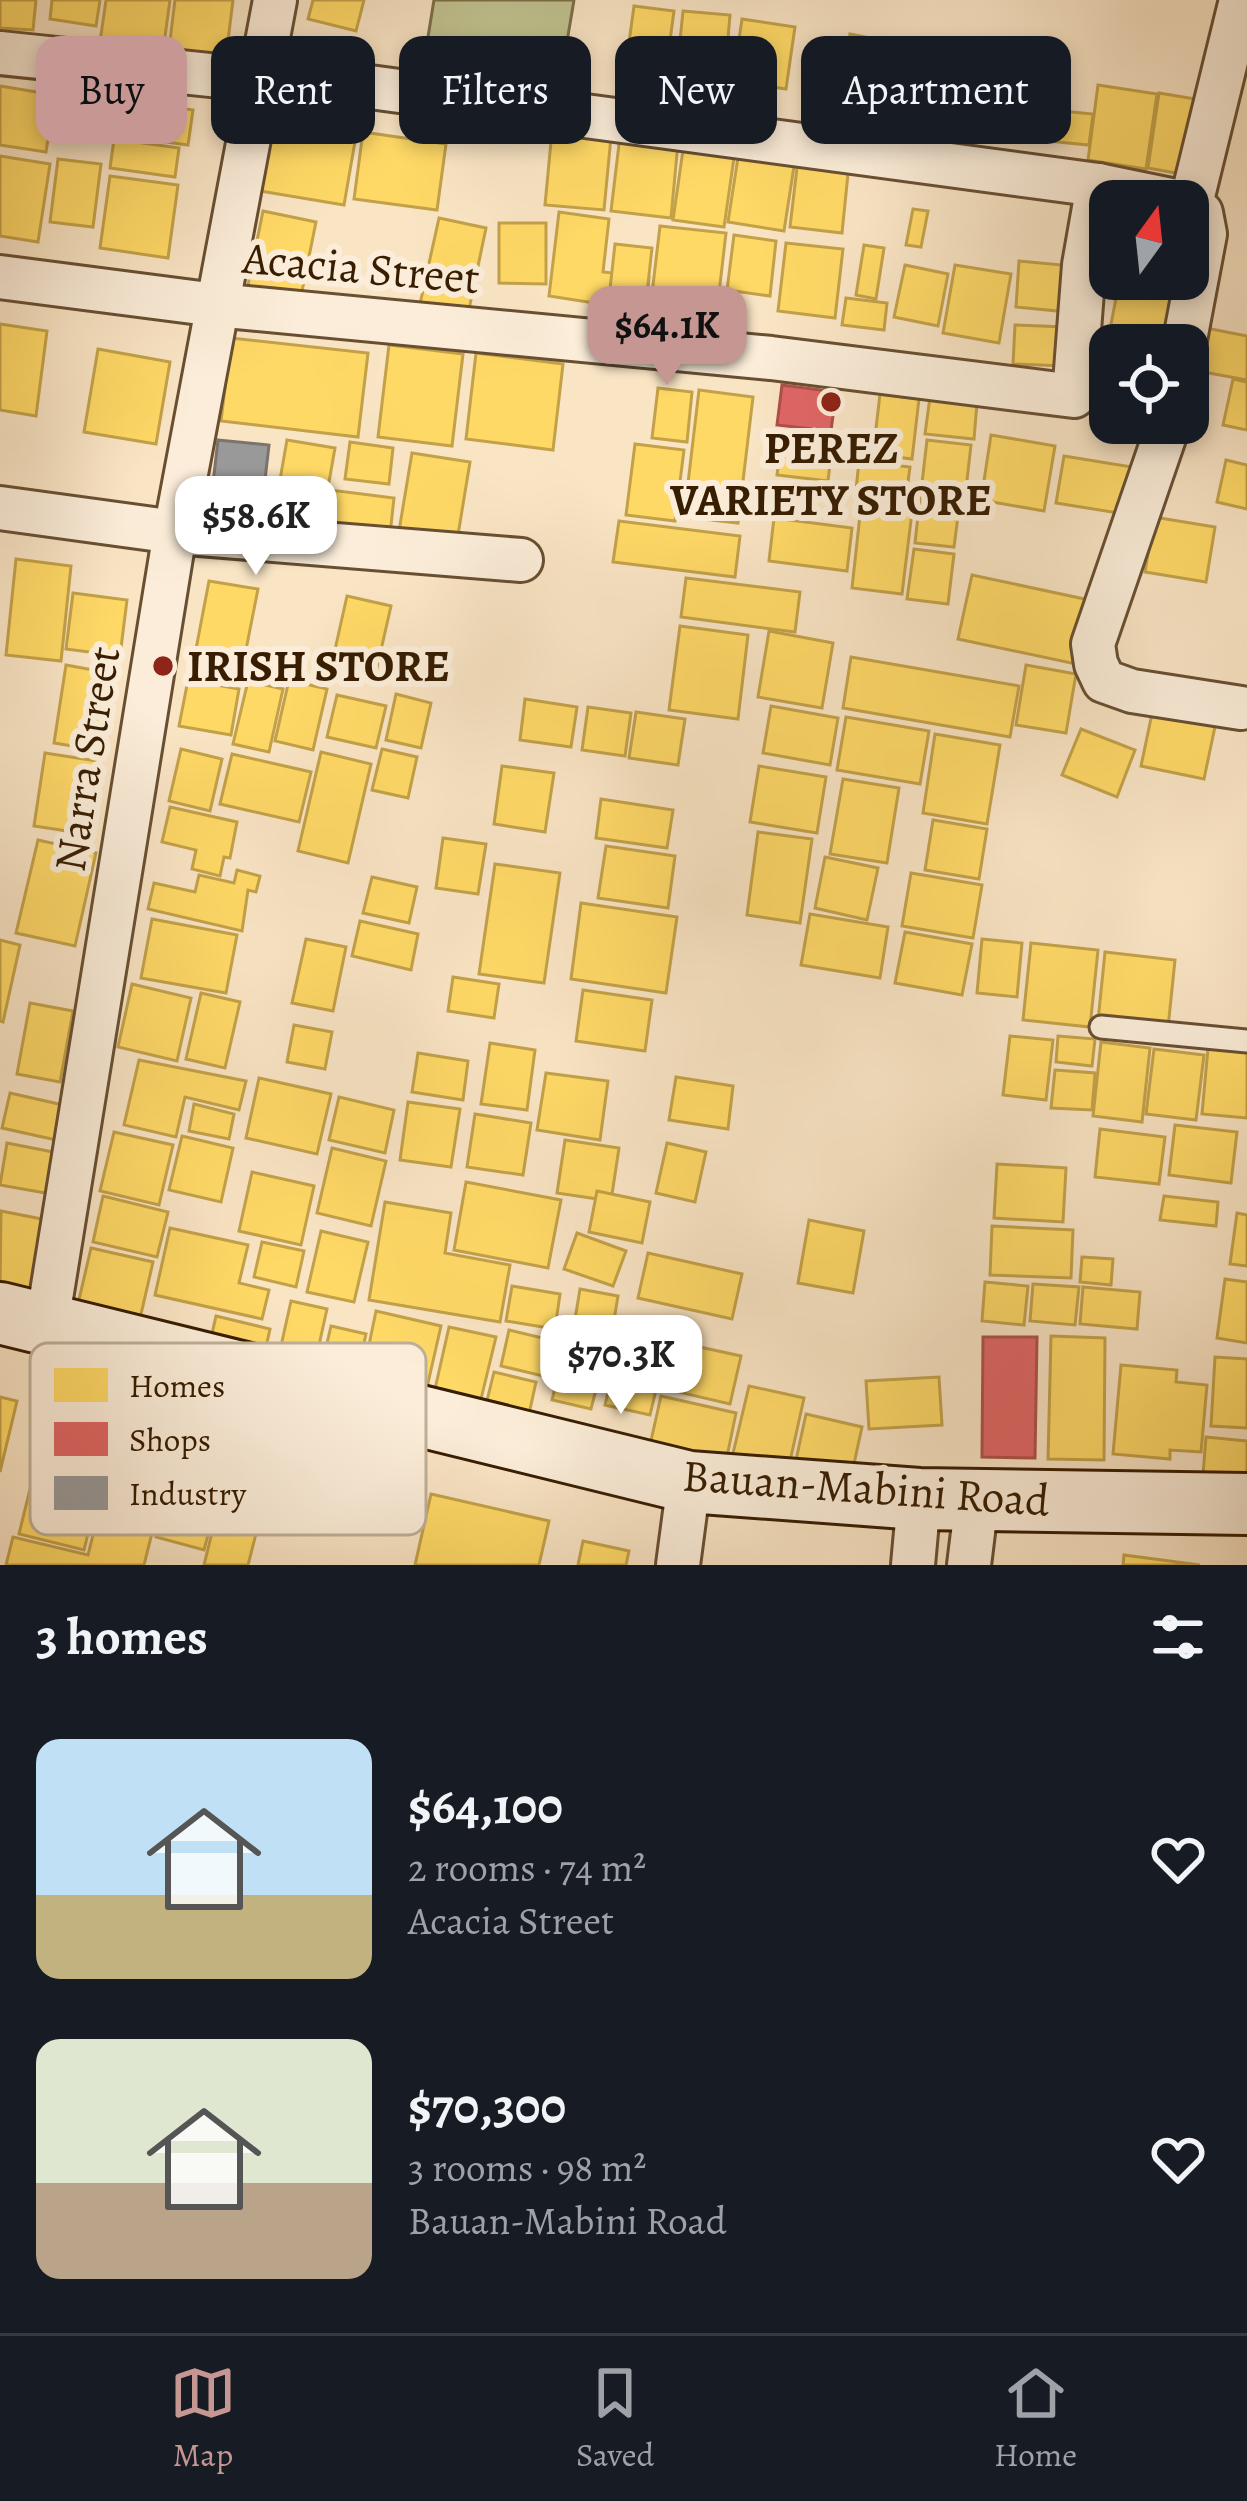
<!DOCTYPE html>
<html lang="en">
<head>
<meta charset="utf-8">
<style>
  body { margin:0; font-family:Alegreya,serif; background:#242831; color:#f1f3f6; height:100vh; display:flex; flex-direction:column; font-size:45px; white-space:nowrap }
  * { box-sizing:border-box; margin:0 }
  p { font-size:39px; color:#9ea1a6 }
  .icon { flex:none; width:66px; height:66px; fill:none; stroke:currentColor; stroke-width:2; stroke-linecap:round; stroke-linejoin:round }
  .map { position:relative; height:1565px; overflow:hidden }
  .side { display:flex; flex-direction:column; background:#171b24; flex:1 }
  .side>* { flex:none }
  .top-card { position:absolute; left:36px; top:36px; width:1176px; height:108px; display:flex; gap:24px }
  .needle { width:78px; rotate:15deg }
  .tools { position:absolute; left:1089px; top:180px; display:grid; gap:24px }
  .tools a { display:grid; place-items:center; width:120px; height:120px; border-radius:24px; background:#171b24; box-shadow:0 6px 18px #0003; font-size:60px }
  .price { position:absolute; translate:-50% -102px; padding:0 27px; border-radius:24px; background:#fff; color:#222; font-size:39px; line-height:78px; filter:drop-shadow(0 3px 6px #0008) }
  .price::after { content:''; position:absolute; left:50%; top:72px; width:36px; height:27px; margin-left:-18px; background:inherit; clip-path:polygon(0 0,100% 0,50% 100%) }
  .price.selected { background:#c59692; color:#111 }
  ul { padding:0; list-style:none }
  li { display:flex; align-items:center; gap:36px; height:300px; padding:0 36px }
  li span { display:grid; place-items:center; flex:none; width:336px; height:240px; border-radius:24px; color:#555 }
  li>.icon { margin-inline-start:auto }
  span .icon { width:144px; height:144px; fill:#fffc; stroke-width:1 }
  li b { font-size:51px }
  h2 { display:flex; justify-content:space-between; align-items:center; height:144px; padding:0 36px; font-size:51px }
  .pill { padding:0 42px; border-radius:24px; background:#171b24; box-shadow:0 6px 18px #0003; font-size:42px; line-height:108px }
  .pill.selected { background:#c59692; color:#111 }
  .dock { display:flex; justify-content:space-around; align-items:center; height:168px; border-top:3px solid #363941; background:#171b24; font-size:33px; color:#9ea1a6 }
  .dock a { display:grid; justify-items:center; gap:6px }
  .dock .selected { color:#c59692 }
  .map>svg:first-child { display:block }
  .green { fill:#c1c391; stroke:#7c7049; stroke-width:3 }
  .homes { fill:#ffd966; stroke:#c3a148; stroke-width:3 }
  .shops { fill:#e06666; stroke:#ad5048; stroke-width:3 }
  .industry { fill:#999; stroke:#7c746b; stroke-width:3 }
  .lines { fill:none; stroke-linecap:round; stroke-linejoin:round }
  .lane-casing { stroke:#684f32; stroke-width:27 }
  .street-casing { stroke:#684f32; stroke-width:48 }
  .secondary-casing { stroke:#371d01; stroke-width:66 }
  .lane { stroke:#fbedd9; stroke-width:21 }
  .street { stroke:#fbedd9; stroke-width:42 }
  .secondary { stroke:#fbedd9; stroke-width:60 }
  .poi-dot { fill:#8f2418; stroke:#fbedd9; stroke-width:4.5 }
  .labels { text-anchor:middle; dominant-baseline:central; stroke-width:12; stroke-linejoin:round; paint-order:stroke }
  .street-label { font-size:45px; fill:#371d01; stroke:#fbedd9 }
  .poi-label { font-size:45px; font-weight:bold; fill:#371d01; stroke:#fbedd9 }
  .key { fill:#fbedd9; stroke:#c0af98; stroke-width:3 }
  .key-label { font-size:33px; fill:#371d01 }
</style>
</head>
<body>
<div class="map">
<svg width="1247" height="1565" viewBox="0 0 1247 1565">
  <rect width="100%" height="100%" fill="#f9e4c4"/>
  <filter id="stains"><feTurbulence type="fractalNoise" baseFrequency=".00167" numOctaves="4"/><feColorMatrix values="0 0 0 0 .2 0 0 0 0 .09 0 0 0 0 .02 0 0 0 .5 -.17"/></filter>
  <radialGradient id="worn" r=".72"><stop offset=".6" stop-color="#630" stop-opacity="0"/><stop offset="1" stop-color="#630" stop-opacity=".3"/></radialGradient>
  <!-- green -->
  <polygon class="green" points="434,0 574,0 557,101 421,80"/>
  <!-- homes -->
  <g class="homes">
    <polygon points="0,0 36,0 33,30 0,28"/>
    <polygon points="52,0 100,0 96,26 50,19"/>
    <polygon points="106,0 170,0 163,51 100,42"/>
    <polygon points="175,0 233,0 226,57 169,49"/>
    <polygon points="313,0 364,0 356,31 308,19"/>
    <polygon points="634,6 674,11 664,85 624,79"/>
    <polygon points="683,11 730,15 724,85 676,80"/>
    <polygon points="742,19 795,27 786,89 733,81"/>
    <polygon points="850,34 910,46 899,105 838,94"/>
    <polygon points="1098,85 1157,94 1146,169 1088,160"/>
    <polygon points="0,86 55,95 46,152 0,145"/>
    <polygon points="1159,93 1207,101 1192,176 1148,168"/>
    <polygon points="987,95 1027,100 1022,136 981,131"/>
    <polygon points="126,100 193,110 188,145 122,136"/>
    <polygon points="946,102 968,107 959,147 937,142"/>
    <polygon points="1041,109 1093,114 1089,145 1037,140"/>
    <polygon points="267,114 357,130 344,205 254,190"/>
    <polygon points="552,131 611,137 604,210 545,205"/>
    <polygon points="363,132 446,144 437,210 354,199"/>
    <polygon points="679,132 671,218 611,211 620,136"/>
    <polygon points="741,138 797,147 784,231 728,222"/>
    <polygon points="114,139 179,148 175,177 110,168"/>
    <polygon points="683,150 734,158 724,227 673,220"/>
    <polygon points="0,156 50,164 38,242 0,236"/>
    <polygon points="58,159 101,164 93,227 50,222"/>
    <polygon points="798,159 849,164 842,233 790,227"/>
    <polygon points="110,176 178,185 168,258 100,248"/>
    <polygon points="913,209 928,211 921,247 906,245"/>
    <polygon points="263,211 316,222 300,301 247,290"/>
    <polygon points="559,212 609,219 603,272 649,277 646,311 549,296"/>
    <polygon points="439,218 486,228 468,314 420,304"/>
    <polygon points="499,223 546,223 546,284 499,283"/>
    <polygon points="660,226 726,233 717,310 651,302"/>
    <polygon points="734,235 776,241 770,296 727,290"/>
    <polygon points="786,243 843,249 835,318 778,311"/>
    <polygon points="615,244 652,248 647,293 610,289"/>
    <polygon points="864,245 884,248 876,299 856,295"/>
    <polygon points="1019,261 1073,266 1068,312 1016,307"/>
    <polygon points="905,265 948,274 938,326 894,317"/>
    <polygon points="955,265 1011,274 999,343 943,333"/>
    <polygon points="1119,283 1175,295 1165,345 1107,345"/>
    <polygon points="846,298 887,303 884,330 842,325"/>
    <polygon points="0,324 47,331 36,416 0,410"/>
    <polygon points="1015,325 1065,327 1063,366 1013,364"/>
    <polygon points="1206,328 1247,336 1247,380 1198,371"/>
    <polygon points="231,338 368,353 358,437 221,421"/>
    <polygon points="389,345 463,354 452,446 378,437"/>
    <polygon points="98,349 170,362 156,444 84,432"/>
    <polygon points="476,353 563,364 553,450 466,439"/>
    <polygon points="1233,379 1247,382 1247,430 1223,425"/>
    <polygon points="658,388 692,392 687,442 652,438"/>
    <polygon points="699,390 753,397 738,523 684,517"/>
    <polygon points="1100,390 1110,392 1110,423 1156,423 1154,436 1094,426"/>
    <polygon points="880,394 919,399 912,459 873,454"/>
    <polygon points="930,397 977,403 974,439 925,434"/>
    <polygon points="783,431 833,438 828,481 777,475"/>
    <polygon points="991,435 1055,446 1044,511 981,500"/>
    <polygon points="287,440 335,448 320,533 272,525"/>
    <polygon points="927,440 971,445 966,489 922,483"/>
    <polygon points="350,442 393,448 389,484 345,479"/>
    <polygon points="635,444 684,450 675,521 626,515"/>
    <polygon points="412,453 470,462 457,541 399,531"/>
    <polygon points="1064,456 1144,469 1137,516 1056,503"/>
    <polygon points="1226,460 1247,465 1247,509 1217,502"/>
    <polygon points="859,461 910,467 906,496 856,490"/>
    <polygon points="921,488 961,493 954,547 915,543"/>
    <polygon points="330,490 394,498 389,544 325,536"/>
    <polygon points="862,497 913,504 902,594 852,588"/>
    <polygon points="1154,517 1215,527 1206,582 1145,572"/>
    <polygon points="774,518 852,528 847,571 769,561"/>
    <polygon points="619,521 740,536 735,577 613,562"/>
    <polygon points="914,549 954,554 948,604 907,599"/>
    <polygon points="16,559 71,566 61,661 6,655"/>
    <polygon points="972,575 1089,600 1076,664 958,639"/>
    <polygon points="686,578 800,592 795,632 681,617"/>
    <polygon points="209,581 258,589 240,680 192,670"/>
    <polygon points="73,593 127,600 120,656 66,649"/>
    <polygon points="347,596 391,606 376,672 332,663"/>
    <polygon points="680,626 748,635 738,719 669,710"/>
    <polygon points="769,631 833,643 822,708 758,697"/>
    <polygon points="851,657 1019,686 1010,737 843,708"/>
    <polygon points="66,665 115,674 103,751 54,743"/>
    <polygon points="1026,665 1076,674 1066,733 1016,725"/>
    <polygon points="188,680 239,689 231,735 179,726"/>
    <polygon points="289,680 327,689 313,750 275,741"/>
    <polygon points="248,681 283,689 269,752 233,744"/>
    <polygon points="396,694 431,703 421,748 386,740"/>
    <polygon points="337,695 386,706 376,748 327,737"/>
    <polygon points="525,699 577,707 571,747 520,740"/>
    <polygon points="1154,704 1217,717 1204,779 1141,766"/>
    <polygon points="771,706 838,718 830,765 763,753"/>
    <polygon points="588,707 631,713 625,756 582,750"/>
    <polygon points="636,712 685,719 678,765 629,758"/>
    <polygon points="846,717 929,731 920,784 837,770"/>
    <polygon points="1081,729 1135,750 1117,797 1062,775"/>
    <polygon points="935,734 1000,745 987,824 923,813"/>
    <polygon points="181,749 222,759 210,811 169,801"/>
    <polygon points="382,749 417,757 408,798 372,790"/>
    <polygon points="321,752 371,764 348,863 298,851"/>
    <polygon points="45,753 97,761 87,834 34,826"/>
    <polygon points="232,754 311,772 299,822 220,804"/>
    <polygon points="502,766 554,773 545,832 494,824"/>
    <polygon points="759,766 826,777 817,833 750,822"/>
    <polygon points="843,779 899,788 887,863 830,854"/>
    <polygon points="601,799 673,810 667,848 596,838"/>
    <polygon points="170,807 237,822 230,858 224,857 220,876 192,869 196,850 162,842"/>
    <polygon points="933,820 987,829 979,879 925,870"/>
    <polygon points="758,832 812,839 800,923 747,915"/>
    <polygon points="443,838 486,844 478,894 436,888"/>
    <polygon points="38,840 96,853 75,946 16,933"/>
    <polygon points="606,846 675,856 668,908 598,898"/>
    <polygon points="825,857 878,868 867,920 815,908"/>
    <polygon points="495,864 560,873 544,983 479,974"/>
    <polygon points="237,870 260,876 256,892 248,890 242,931 148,909 154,883 195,892 199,875 234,883"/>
    <polygon points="911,873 982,885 973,938 902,926"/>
    <polygon points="372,877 417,887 409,923 363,913"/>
    <polygon points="581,903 677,917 666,993 571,979"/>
    <polygon points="810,914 888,927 880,978 801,965"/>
    <polygon points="152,919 237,935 226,993 141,978"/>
    <polygon points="360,921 418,934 411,970 352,956"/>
    <polygon points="905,932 972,944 962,995 895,983"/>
    <polygon points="306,939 346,947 333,1011 292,1003"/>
    <polygon points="982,939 1022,943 1017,997 977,993"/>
    <polygon points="0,940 20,945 3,1022 0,1021"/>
    <polygon points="1031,943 1098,950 1090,1027 1023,1020"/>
    <polygon points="1105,952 1175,960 1168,1028 1098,1021"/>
    <polygon points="453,977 499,984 494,1018 448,1011"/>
    <polygon points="132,984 191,998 177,1061 118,1047"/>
    <polygon points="583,990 652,1000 645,1051 576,1041"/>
    <polygon points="201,993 240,1002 225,1068 186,1059"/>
    <polygon points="30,1003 73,1011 60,1082 17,1074"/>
    <polygon points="294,1025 332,1032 325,1069 287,1062"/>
    <polygon points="1010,1036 1053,1040 1046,1100 1003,1095"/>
    <polygon points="1058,1036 1095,1039 1092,1066 1056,1062"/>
    <polygon points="1101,1042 1150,1048 1142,1122 1093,1116"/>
    <polygon points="490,1043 535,1050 527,1110 481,1104"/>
    <polygon points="1208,1048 1247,1052 1247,1118 1202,1114"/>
    <polygon points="1154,1049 1204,1055 1196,1120 1146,1114"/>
    <polygon points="418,1053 468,1061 463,1100 412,1092"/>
    <polygon points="139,1060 246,1081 239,1110 185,1097 176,1137 124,1125"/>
    <polygon points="1055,1070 1095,1073 1092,1110 1051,1108"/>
    <polygon points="546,1073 608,1081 600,1140 537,1130"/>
    <polygon points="676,1077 733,1086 728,1129 669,1120"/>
    <polygon points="259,1078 331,1094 317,1154 246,1138"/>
    <polygon points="10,1093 63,1105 56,1140 2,1128"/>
    <polygon points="339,1097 394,1110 385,1153 329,1140"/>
    <polygon points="408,1102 460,1109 451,1167 400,1160"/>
    <polygon points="194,1104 234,1114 229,1139 189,1131"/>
    <polygon points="475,1114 531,1123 523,1175 467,1167"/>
    <polygon points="1175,1125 1237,1132 1231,1183 1169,1175"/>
    <polygon points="1100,1129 1165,1137 1159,1184 1095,1177"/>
    <polygon points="114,1132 173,1145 159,1205 100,1191"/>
    <polygon points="182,1136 233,1148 221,1202 169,1190"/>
    <polygon points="565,1140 619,1148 611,1201 557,1193"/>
    <polygon points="7,1143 58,1153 51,1194 0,1185"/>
    <polygon points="667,1143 706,1152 695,1202 656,1193"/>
    <polygon points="332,1148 386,1161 371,1226 317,1213"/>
    <polygon points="997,1164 1066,1168 1063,1222 994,1218"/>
    <polygon points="252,1172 314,1186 301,1245 239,1231"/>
    <polygon points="466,1182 561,1200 548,1268 454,1250"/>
    <polygon points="597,1191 650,1202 642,1243 589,1232"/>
    <polygon points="103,1196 168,1212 157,1257 93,1242"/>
    <polygon points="1164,1196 1218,1202 1216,1226 1160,1220"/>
    <polygon points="385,1202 451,1213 445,1253 510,1265 500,1322 369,1300"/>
    <polygon points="1,1211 52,1221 37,1297 0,1290"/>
    <polygon points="1237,1213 1247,1215 1247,1266 1230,1264"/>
    <polygon points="809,1220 864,1231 853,1293 798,1283"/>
    <polygon points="992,1226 1073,1230 1071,1278 990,1275"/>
    <polygon points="170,1228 248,1245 239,1283 269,1290 262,1319 155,1295"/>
    <polygon points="321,1231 368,1242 354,1302 307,1292"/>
    <polygon points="577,1233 626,1251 613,1286 564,1269"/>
    <polygon points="262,1242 304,1251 296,1287 254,1277"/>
    <polygon points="91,1248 153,1262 136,1336 74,1321"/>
    <polygon points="648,1253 742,1274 732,1319 638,1298"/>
    <polygon points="1082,1257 1113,1259 1111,1285 1080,1282"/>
    <polygon points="1225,1279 1247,1282 1247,1343 1217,1338"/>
    <polygon points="985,1282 1028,1286 1024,1325 982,1321"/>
    <polygon points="1033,1284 1079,1287 1075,1325 1030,1321"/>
    <polygon points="512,1286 560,1294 555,1329 506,1321"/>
    <polygon points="1083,1287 1140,1292 1137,1329 1080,1324"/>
    <polygon points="580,1289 618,1296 613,1326 575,1319"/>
    <polygon points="291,1301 327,1309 317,1354 281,1346"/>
    <polygon points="376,1311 441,1326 428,1383 364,1369"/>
    <polygon points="216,1316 270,1329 261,1369 207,1356"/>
    <polygon points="571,1324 610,1334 591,1409 552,1400"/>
    <polygon points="331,1326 366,1334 354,1387 319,1378"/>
    <polygon points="449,1327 496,1337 481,1399 435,1389"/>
    <polygon points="509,1330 551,1340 543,1376 501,1366"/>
    <polygon points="1051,1336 1105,1338 1104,1460 1048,1459"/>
    <polygon points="672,1341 741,1356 730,1404 661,1388"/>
    <polygon points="618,1350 663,1360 650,1415 605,1405"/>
    <polygon points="1215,1357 1247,1359 1247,1428 1211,1426"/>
    <polygon points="1121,1365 1177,1370 1176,1382 1207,1385 1201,1452 1170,1450 1170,1459 1113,1454"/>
    <polygon points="494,1372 536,1382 527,1423 484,1413"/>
    <polygon points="939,1377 942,1425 869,1429 866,1381"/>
    <polygon points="749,1386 804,1398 787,1475 731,1462"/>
    <polygon points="661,1396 736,1413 724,1471 648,1454"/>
    <polygon points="0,1397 17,1401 0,1472"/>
    <polygon points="806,1414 862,1427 852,1473 796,1460"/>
    <polygon points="1206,1437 1247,1441 1247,1479 1203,1475"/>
    <polygon points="179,1455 226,1468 204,1550 156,1537"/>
    <polygon points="229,1464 271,1475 248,1565 204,1565"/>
    <polygon points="30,1489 95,1505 84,1550 19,1534"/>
    <polygon points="431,1494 549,1521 539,1565 415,1565"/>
    <polygon points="102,1499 157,1513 144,1565 6,1565 13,1537 88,1555"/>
    <polygon points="583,1541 629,1551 626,1565 578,1565"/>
    <polygon points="1124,1555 1200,1565 1123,1565"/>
  </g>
  <!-- shops -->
  <g class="shops">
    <polygon points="782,385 836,392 831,431 777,425"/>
    <polygon points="983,1337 1037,1337 1035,1458 982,1457"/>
  </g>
  <!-- industry -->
  <polygon class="industry" points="218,440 269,445 261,515 210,509"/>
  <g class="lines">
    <defs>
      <polyline id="lane" points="1101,1027 1247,1041"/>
      <g id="street">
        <polyline points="0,53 258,80 288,76 1098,185 1176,201"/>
        <polyline points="1191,204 1241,0"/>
        <polyline points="0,277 216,305 771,358 1074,396 1084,265 1098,185"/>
        <polyline points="1184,345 1205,234 1201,213 1188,203"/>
        <polyline points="1169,423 1093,644 1096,664 1104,681 1132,691 1241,708"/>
        <polyline points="0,508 175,532 521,560"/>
        <polyline points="47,1323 175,532 275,0"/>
        <polyline points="678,1565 689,1482"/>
        <polyline points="913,1565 919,1499"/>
        <polyline points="969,1565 977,1500"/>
      </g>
      <polyline id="secondary" points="0,1313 689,1482 919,1499 1247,1504"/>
    </defs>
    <!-- lane casing -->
    <use href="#lane" class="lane-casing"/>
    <!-- street casing -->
    <use href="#street" class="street-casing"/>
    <!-- secondary casing -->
    <use href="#secondary" class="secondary-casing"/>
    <!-- lane -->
    <use href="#lane" class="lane"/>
    <!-- street -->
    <use href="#street" class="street"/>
    <!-- secondary -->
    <use href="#secondary" class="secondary"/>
  </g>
  <!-- markers -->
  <g class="poi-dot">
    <circle cx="831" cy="402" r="12"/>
    <circle cx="163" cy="666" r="12"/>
  </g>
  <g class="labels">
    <!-- street labels -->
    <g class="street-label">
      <text transform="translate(361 268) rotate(5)">Acacia Street</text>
      <text transform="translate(87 759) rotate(-81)">Narra Street</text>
      <text transform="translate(866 1488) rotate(4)">Bauan-Mabini Road</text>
    </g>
    <!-- poi labels -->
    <g class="poi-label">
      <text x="831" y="448">PEREZ<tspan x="831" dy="52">VARIETY STORE</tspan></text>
      <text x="187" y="666" text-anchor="start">IRISH STORE</text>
    </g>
  </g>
  <!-- legend -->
  <rect x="30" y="1343" width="396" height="192" rx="18" class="key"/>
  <rect x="54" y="1368" width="54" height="34" fill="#ffd966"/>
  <rect x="54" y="1422" width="54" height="34" fill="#e06666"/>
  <rect x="54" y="1476" width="54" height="34" fill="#999"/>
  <g class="key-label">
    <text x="129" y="1397">Homes</text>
    <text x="129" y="1451">Shops</text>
    <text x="129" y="1505">Industry</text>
  </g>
  <rect width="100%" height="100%" filter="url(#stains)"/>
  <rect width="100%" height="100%" fill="url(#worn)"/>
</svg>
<div class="tools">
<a><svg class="needle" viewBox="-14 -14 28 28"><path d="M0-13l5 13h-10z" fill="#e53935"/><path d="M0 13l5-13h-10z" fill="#9ea1a6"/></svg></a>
<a><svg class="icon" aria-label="locate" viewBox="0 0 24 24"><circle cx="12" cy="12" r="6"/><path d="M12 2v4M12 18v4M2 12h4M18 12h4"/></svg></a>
</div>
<b class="price selected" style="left:667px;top:388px">$64.1K</b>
<b class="price" style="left:256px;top:578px">$58.6K</b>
<b class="price" style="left:621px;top:1417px">$70.3K</b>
<div class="top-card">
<a class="pill selected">Buy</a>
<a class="pill">Rent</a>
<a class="pill">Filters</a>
<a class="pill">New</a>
<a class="pill">Apartment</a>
</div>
</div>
<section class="side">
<h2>3 homes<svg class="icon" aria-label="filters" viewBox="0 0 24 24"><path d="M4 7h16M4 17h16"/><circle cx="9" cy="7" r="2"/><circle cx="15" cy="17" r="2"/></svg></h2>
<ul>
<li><span style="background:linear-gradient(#bfe0f5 65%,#c2b280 0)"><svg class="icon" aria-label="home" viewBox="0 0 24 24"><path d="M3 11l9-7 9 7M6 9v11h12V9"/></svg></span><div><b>$64,100</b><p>2 rooms · 74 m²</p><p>Acacia Street</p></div><svg class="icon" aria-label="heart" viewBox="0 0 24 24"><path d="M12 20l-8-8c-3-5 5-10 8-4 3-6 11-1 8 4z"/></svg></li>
<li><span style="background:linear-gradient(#dfe7d0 60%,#b9a48a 0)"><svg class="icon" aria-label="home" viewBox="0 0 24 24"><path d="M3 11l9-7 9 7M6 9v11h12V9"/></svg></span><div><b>$70,300</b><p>3 rooms · 98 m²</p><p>Bauan-Mabini Road</p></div><svg class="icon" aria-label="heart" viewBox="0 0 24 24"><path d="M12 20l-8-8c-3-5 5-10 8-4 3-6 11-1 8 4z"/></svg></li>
</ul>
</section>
<nav class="dock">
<a class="selected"><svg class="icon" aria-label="map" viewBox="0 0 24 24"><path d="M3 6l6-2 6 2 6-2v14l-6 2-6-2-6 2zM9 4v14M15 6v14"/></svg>Map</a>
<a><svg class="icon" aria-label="saved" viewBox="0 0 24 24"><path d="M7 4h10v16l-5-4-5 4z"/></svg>Saved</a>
<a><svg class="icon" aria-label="home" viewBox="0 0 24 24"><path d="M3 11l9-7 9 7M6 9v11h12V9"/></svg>Home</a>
</nav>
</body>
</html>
